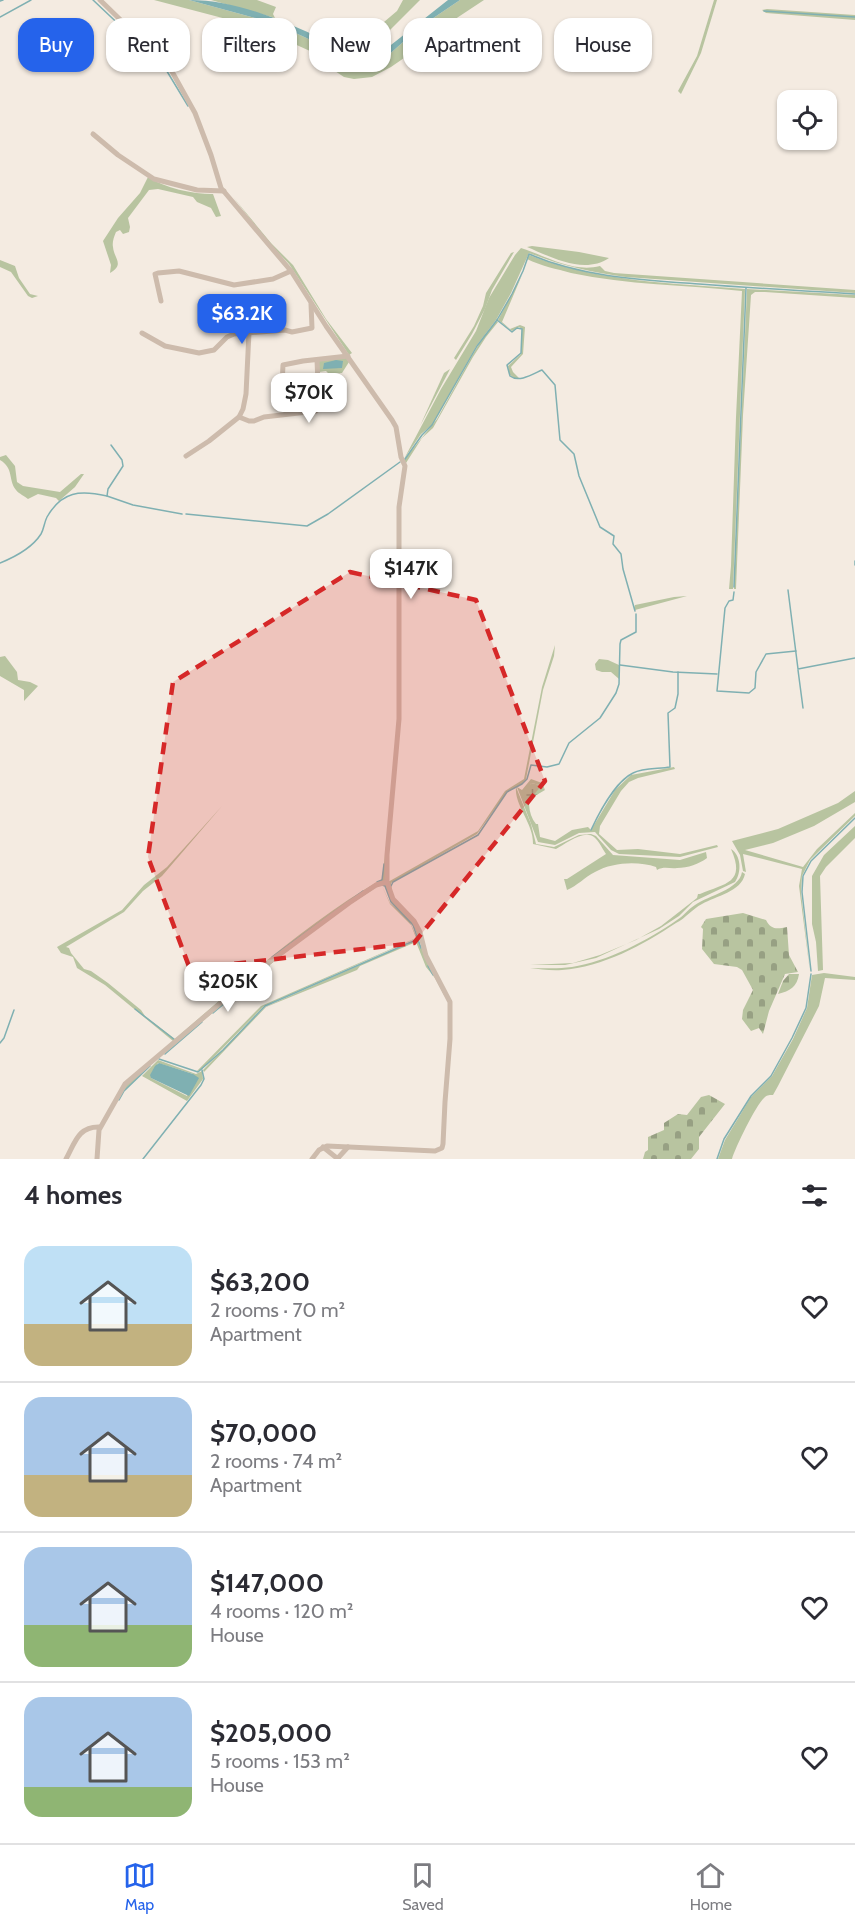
<!DOCTYPE html>
<html lang="en">
<head>
<meta charset="utf-8">
<style>
  body { margin:0; font-family:Cabin,sans-serif; background:#f2f2f3; color:#2b2b33; height:100vh; display:flex; flex-direction:column; font-size:22px; white-space:nowrap }
  * { box-sizing:border-box; margin:0 }
  p { font-size:20px; color:#7c7c81 }
  .icon { flex:none; width:33px; height:33px; fill:none; stroke:currentColor; stroke-width:2; stroke-linecap:round; stroke-linejoin:round }
  .map { position:relative; height:1159px; overflow:hidden }
  .side { display:flex; flex-direction:column; background:#fff; flex:1 }
  .side>* { flex:none }
  .banner { position:absolute; left:18px; top:18px; width:819px; height:54px; display:flex; gap:12px }
  .controls { position:absolute; left:777px; top:90px; display:grid; gap:12px }
  .controls a { display:grid; place-items:center; width:60px; height:60px; border-radius:12px; background:#fff; box-shadow:0 2px 4px #0004; font-size:30px }
  .price { position:absolute; translate:-50% -51px; padding:0 14px; border-radius:12px; background:#fff; color:#222; font-size:20px; line-height:39px; filter:drop-shadow(0 2px 3px #0008) }
  .price::after { content:''; position:absolute; left:50%; top:36px; width:18px; height:14px; margin-left:-9px; background:inherit; clip-path:polygon(0 0,100% 0,50% 100%) }
  .price.on { background:#2563eb; color:#fff }
  ul { padding:0; list-style:none }
  li { display:flex; align-items:center; gap:18px; height:150px; padding:0 24px }
  li+li { border-top:2px solid #e1e1e2 }
  li span { display:grid; place-items:center; flex:none; width:168px; height:120px; border-radius:18px; color:#555 }
  li>.icon { margin-inline-start:auto }
  span .icon { width:72px; height:72px; fill:#fffc; stroke-width:1 }
  li b { font-size:26px }
  h2 { display:flex; justify-content:space-between; align-items:center; height:72px; padding:0 24px; font-size:26px }
  .pill { padding:0 21px; border-radius:18px; background:#fff; box-shadow:0 2px 4px #0004; font-size:21px; line-height:54px }
  .pill.on { background:#2563eb; color:#fff }
  .tabs { display:flex; justify-content:space-around; align-items:center; height:84px; border-top:2px solid #e1e1e2; background:#fff; font-size:16px; color:#7c7c81 }
  .tabs a { display:grid; justify-items:center; gap:3px }
  .tabs .on { color:#2563eb }
  .map>svg:first-child { display:block }
  .grass { fill:#b8c4a0; fill-rule:evenodd }
  .wetland { fill:url(#wetland-marsh) }
  .cemetery { fill:url(#cemetery-stones) }
  .water { fill:#7fb0b2 }
  .lines { fill:none; stroke-linecap:round; stroke-linejoin:round }
  .stream { stroke:#7fb0b2; stroke-width:1.5 }
  .minor { stroke:#cdbbac; stroke-width:5 }
  .marked { fill:#d62828; fill-opacity:0.2; stroke:#d62828; stroke-width:4.5; stroke-dasharray:12 8; stroke-linejoin:round }
</style>
</head>
<body>
<div class="map">
<svg width="855" height="1159" viewBox="0 0 855 1159">
  <defs>
    <pattern id="wetland-marsh" width="20" height="14" patternUnits="userSpaceOnUse" patternTransform="scale(1.5)"><rect width="20" height="14" fill="#b8c4a0"/><path d="M1 5h8M5 5V1M11 12h8M15 12V8" fill="none" stroke="#97a083"/></pattern>
    <pattern id="cemetery-stones" width="16" height="16" patternUnits="userSpaceOnUse" patternTransform="scale(1.5)"><rect width="16" height="16" fill="#b8c4a0"/><path d="M2 7V4a2 2 0 0 1 4 0v3zM10 15v-3a2 2 0 0 1 4 0v3z" fill="#97a083"/></pattern>
  </defs>
  <rect width="100%" height="100%" fill="#f4ebe1"/>
  <!-- grass -->
  <g class="grass">
    <polygon points="154,0 189,0 274,23 356,61 371,63 384,59 420,27 460,0 484,0 422,41 404,58 391,67 372,77 354,79 344,77 323,63 310,51 279,37 234,21"/>
    <polygon points="211,0 257,0 276,7 273,14 275,18"/>
    <polygon points="403,0 420,0 384,36 374,42 384,22 397,11"/>
    <polygon points="714,0 717,0 701,53 681,94 678,91 697,56"/>
    <polygon points="767,9 855,15 855,20 766,13 762,10"/>
    <path d="M 148,177 C 165,188 192,194 213,194 L 221,216 L 216,217 L 211,208 L 197,202 L 193,197 L 158,189 L 149,190 L 128,218 L 130,227 L 129,232 L 123,234 L 120,230 L 116,232 C 114,237 112,242 113,247 C 114,259 125,264 110,273 L 111,265 L 103,241 L 118,218 L 140,193 Z"/>
    <polygon points="233,197 271,243 293,265 326,319 352,353 349,355 289,264 270,244"/>
    <path d="M 532,246 L 579,252 L 609,258 C 584,275 551,257 527,247 Z"/>
    <path d="M 521,248 C 546,256 573,273 600,266 L 605,271 L 614,273 L 855,290 L 855,293 L 626,277 C 593,273 560,265 529,253 L 511,293 L 496,320 L 477,345 L 432,425 L 421,434 L 404,459 L 441,389 L 476,331 L 489,298 L 515,255 Z"/>
    <polygon points="514,252 492,290 485,309 472,334 456,360 454,358 474,326 483,306 486,293 511,253"/>
    <path d="M 529,255 C 597,282 673,283 745,289 L 733,589 L 729,589 L 731,566 L 736,417 L 742,291 C 685,285 628,285 571,273 C 557,269 541,266 527,259 Z"/>
    <polygon points="0,260 15,266 19,278 30,294 38,296 32,298 28,296 11,272 0,267"/>
    <polygon points="522,275 502,322 510,329 520,325 525,327 523,354 511,367 513,372 519,378 514,378 509,374 508,366 521,354 522,329 519,327 512,331 498,320"/>
    <polygon points="747,289 855,295 855,298 765,292 755,292 751,295 743,415 736,589 734,589"/>
    <polygon points="497,321 498,322 486,337 473,357 433,428 422,438 406,463 404,460 437,419 473,354 484,336"/>
    <polygon points="346,358 349,362 342,373 329,374 326,371 319,372 319,361"/>
    <polygon points="450,369 448,373 420,426 444,373"/>
    <path d="M 6,455 L 15,466 L 17,482 L 23,486 L 60,492 L 81,474 L 84,474 L 75,487 L 59,501 L 56,498 L 38,494 L 28,499 C 25,496 19,494 16,490 C 8,480 14,468 0,460 L 0,457 Z"/>
    <polygon points="687,596 635,610 634,608 635,605 674,597"/>
    <polygon points="555,645 554,656 543,690 526,779 522,784 507,792 477,834 391,883 393,898 388,882 478,831 505,791 524,779 542,687"/>
    <polygon points="5,656 17,672 18,680 30,682 38,686 24,701 24,690 0,676 0,657"/>
    <polygon points="599,659 608,660 619,665 619,679 611,672 602,672 596,670 595,664"/>
    <path d="M 674,767 L 675,769 L 638,778 L 629,782 L 621,791 L 600,826 L 599,834 L 617,850 L 638,849 L 680,854 L 717,845 L 718,847 L 680,857 L 619,854 L 611,850 L 595,832 L 579,833 L 555,845 L 538,842 L 517,787 L 522,790 L 531,779 L 542,783 L 545,790 L 540,785 L 531,783 C 528,797 527,813 536,824 L 538,824 L 540,837 L 555,841 L 572,830 L 588,827 L 591,830 L 615,790 L 631,775 Z"/>
    <path d="M 516,787 L 531,824 L 536,844 L 554,847 L 579,835 L 591,834 L 596,836 L 613,855 L 680,860 L 706,852 L 707,858 C 699,864 688,868 677,868 C 670,869 664,866 657,870 L 656,867 C 638,861 613,862 595,872 C 585,877 577,886 567,890 L 564,879 L 567,879 L 606,854 C 603,850 599,841 594,837 C 584,829 565,844 556,849 L 533,844 C 534,824 514,805 516,787 Z"/>
    <polygon points="855,791 855,802 814,826 773,843 745,850 803,867 817,849 855,813 855,816 810,860 802,876 801,892 810,972 799,886 802,869 743,854 746,872 743,871 740,855 732,841 778,829 838,803"/>
    <path d="M 222,806 L 162,876 L 143,891 L 124,912 L 66,947 L 69,948 L 71,953 L 84,969 L 91,971 L 108,983 L 141,1010 L 145,1016 L 175,1039 C 241,982 306,923 382,879 L 388,830 L 386,880 L 348,903 L 173,1041 L 105,985 L 77,968 L 73,957 L 61,953 L 57,947 L 122,910 L 144,885 L 167,867 Z"/>
    <polygon points="855,826 855,838 826,867 820,876 823,970 818,971 816,942 812,924 812,876 824,855"/>
    <path d="M 731,849 C 741,855 742,872 735,882 L 693,902 L 679,916 L 659,929 L 596,958 L 565,965 L 530,965 L 573,963 L 600,955 L 636,940 L 661,926 L 697,898 L 698,894 L 700,894 C 726,883 746,883 731,849 Z"/>
    <path d="M 742,872 L 745,874 C 741,892 716,896 702,904 C 692,909 686,918 676,923 C 643,945 603,967 562,970 C 551,971 540,969 530,968 C 544,968 558,969 572,967 C 606,962 649,940 677,920 C 684,916 688,909 695,905 C 709,895 739,890 742,872 Z"/>
    <path d="M 382,884 L 386,884 L 393,900 L 417,927 L 426,956 L 447,995 L 444,995 L 435,978 L 426,967 L 416,942 L 360,966 L 357,970 L 266,1007 L 204,1072 L 203,1070 L 265,1007 L 416,940 L 418,940 L 433,975 L 415,929 L 410,922 L 417,938 L 264,1006 L 222,1049 L 202,1069 L 196,1072 L 261,1006 L 416,938 L 411,925 L 390,904 L 382,886 L 390,903 L 406,917 L 391,902 L 385,886 L 384,885 L 379,886 C 303,932 238,992 170,1049 L 152,1063 L 124,1091 L 104,1122 L 125,1086 L 151,1063 L 267,964 L 348,904 Z"/>
    <path d="M 824,973 L 855,977 L 855,980 L 825,978 L 819,1006 L 778,1086 L 773,1095 C 768,1095 767,1095 764,1098 C 756,1105 735,1148 732,1159 L 718,1159 L 725,1140 L 751,1097 L 772,1076 L 793,1039 L 807,1008 L 812,975 Z"/>
    <path d="M 158,1060 L 196,1074 L 202,1071 L 203,1079 L 187,1101 L 142,1076 ZM 158,1063 L 193,1074 L 187,1096 L 151,1078 Z"/>
  </g>
  <!-- wetland -->
  <polygon class="wetland" points="531,783 540,785 545,790 528,800 528,797 525,796"/>
  <!-- cemetery -->
  <g class="cemetery">
    <path d="M 743,913 L 766,920 C 771,930 777,929 787,927 L 789,955 L 798,972 L 785,974 L 769,1011 L 763,1034 L 759,1028 L 751,1031 L 742,1019 L 743,1010 L 753,990 L 742,970 L 737,967 L 714,964 L 702,949 L 703,929 L 701,927 L 706,919 Z"/>
    <path d="M 789,974 L 799,974 C 797,987 790,991 778,994 L 783,981 Z"/>
    <polygon points="709,1095 725,1104 699,1137 699,1149 691,1159 643,1159 645,1152 648,1150 648,1137 664,1130 664,1123 678,1114 687,1115 701,1097"/>
  </g>
  <!-- water -->
  <g class="water">
    <path d="M 189,0 C 248,0 303,31 356,54 L 369,58 L 377,56 L 448,0 L 460,0 L 420,27 L 384,59 L 371,63 L 356,61 L 274,23 Z"/>
    <polygon points="336,360 343,361 342,368 323,369 324,363"/>
    <polygon points="159,1063 193,1074 199,1078 189,1096 151,1078 150,1075 155,1066"/>
  </g>
  <g class="lines">
    <!-- stream -->
    <g class="stream">
      <polyline points="93,0 165,68 188,106"/>
      <polyline points="0,1 3,0"/>
      <polyline points="764,11 855,17"/>
      <polyline points="0,17 31,0"/>
      <path d="M 497,320 L 512,332 L 517,328 L 522,329 L 521,353 L 507,365 L 510,376 C 519,383 533,374 542,370 L 555,385 L 560,440 L 574,454 L 579,476 L 600,527 L 614,536 L 613,544 L 621,554 L 623,569 L 635,611"/>
      <polyline points="111,445 122,460 123,466 108,489 107,496 133,505 182,514"/>
      <path d="M 405,459 L 422,435 L 432,425 L 477,346 L 497,320 L 512,294 L 523,271 L 529,254 C 582,277 642,280 699,284 C 751,288 803,291 855,294"/>
      <polyline points="186,514 307,526 328,514 400,462"/>
      <polyline points="855,561 855,565"/>
      <path d="M 0,563 C 15,557 32,548 41,534 C 44,529 44,523 47,517 C 62,491 80,490 107,496"/>
      <polyline points="734,587 746,288"/>
      <polyline points="788,590 798,669 855,658"/>
      <polyline points="734,592 733,600 729,601 725,608 717,691 749,693 755,688 756,672 766,654 796,651"/>
      <polyline points="620,665 673,672 717,674"/>
      <polyline points="798,670 803,708"/>
      <path d="M 591,830 C 599,813 616,781 633,773 C 643,768 659,769 670,767 L 668,713 L 675,708 L 678,694 L 678,672"/>
      <polyline points="377,882 382,880 384,864"/>
      <polyline points="382,885 385,886 391,902 413,925 421,948"/>
      <polyline points="391,886 393,882 478,835 507,792 522,784 527,779 531,765 547,767 559,764 569,743 600,718 616,693 619,684 620,644 621,640 636,632 636,614"/>
      <polyline points="272,957 363,891"/>
      <polyline points="428,966 433,975"/>
      <polyline points="811,971 802,892 803,876 811,861 855,818"/>
      <polyline points="251,974 263,964"/>
      <polyline points="252,980 269,966"/>
      <polyline points="135,1009 175,1040"/>
      <polyline points="213,1013 239,991"/>
      <polyline points="0,1043 4,1038 14,1010"/>
      <polyline points="165,1054 202,1022"/>
      <polyline points="159,1059 198,1072 223,1050 265,1006 418,939"/>
      <polyline points="119,1100 124,1091 150,1066"/>
      <polyline points="143,1159 201,1085 204,1079 202,1070"/>
      <polyline points="717,1159 724,1139 751,1096 771,1076 792,1038 806,1008 811,974"/>
    </g>
    <!-- minor -->
    <g class="minor">
      <polyline points="100,0 170,68 195,113 211,155 221,188 291,271 326,326 392,420 396,427 401,457 405,466 399,507 399,719 387,855 387,882 393,899 414,921 420,932 426,956 450,1002 450,1039 445,1102 443,1144 442,1148 435,1151 327,1146 319,1150 312,1159"/>
      <polyline points="93,134 118,155 154,179 197,190 224,191"/>
      <polyline points="161,301 155,274 158,273 179,271 234,285 273,279 291,271"/>
      <polyline points="142,333 165,346 199,353 214,350 227,337 234,334 285,330 292,332 312,328 311,304"/>
      <polyline points="286,414 286,393 282,385 283,365 303,361 348,356"/>
      <polyline points="239,417 249,421 254,421 264,417 316,411 319,407 317,360"/>
      <polyline points="186,456 209,441 239,417 243,409 246,394 249,332"/>
      <polyline points="323,1147 338,1159"/>
      <polyline points="338,1158 348,1147"/>
      <path d="M 66,1159 C 75,1143 78,1126 100,1127"/>
      <polyline points="97,1159 99,1130 125,1084 268,963 349,903 376,885 387,882"/>
    </g>
  </g>
  <!-- marked area -->
  <path class="marked" d="M 350,572 L 476,600 L 545,781 L 414,943 L 190,969 L 148,857 L 173,682 Z"/>
</svg>
<div class="controls">
<a><svg class="icon" aria-label="locate" viewBox="0 0 24 24"><circle cx="12" cy="12" r="6"/><path d="M12 2v4M12 18v4M2 12h4M18 12h4"/></svg></a>
</div>
<b class="price on" style="left:242px;top:345px">$63.2K</b>
<b class="price" style="left:309px;top:424px">$70K</b>
<b class="price" style="left:411px;top:600px">$147K</b>
<b class="price" style="left:228px;top:1013px">$205K</b>
<div class="banner">
<a class="pill on">Buy</a>
<a class="pill">Rent</a>
<a class="pill">Filters</a>
<a class="pill">New</a>
<a class="pill">Apartment</a>
<a class="pill">House</a>
</div>
</div>
<section class="side">
<h2>4 homes<svg class="icon" aria-label="filters" viewBox="0 0 24 24"><path d="M4 7h16M4 17h16"/><circle cx="9" cy="7" r="2"/><circle cx="15" cy="17" r="2"/></svg></h2>
<ul>
<li><span style="background:linear-gradient(#bfe0f5 65%,#c2b280 0)"><svg class="icon" aria-label="home" viewBox="0 0 24 24"><path d="M3 11l9-7 9 7M6 9v11h12V9"/></svg></span><div><b>$63,200</b><p>2 rooms · 70 m²</p><p>Apartment</p></div><svg class="icon" aria-label="heart" viewBox="0 0 24 24"><path d="M12 20l-8-8c-3-5 5-10 8-4 3-6 11-1 8 4z"/></svg></li>
<li><span style="background:linear-gradient(#a9c7e8 65%,#c2b280 0)"><svg class="icon" aria-label="home" viewBox="0 0 24 24"><path d="M3 11l9-7 9 7M6 9v11h12V9"/></svg></span><div><b>$70,000</b><p>2 rooms · 74 m²</p><p>Apartment</p></div><svg class="icon" aria-label="heart" viewBox="0 0 24 24"><path d="M12 20l-8-8c-3-5 5-10 8-4 3-6 11-1 8 4z"/></svg></li>
<li><span style="background:linear-gradient(#a9c7e8 65%,#8fb573 0)"><svg class="icon" aria-label="home" viewBox="0 0 24 24"><path d="M3 11l9-7 9 7M6 9v11h12V9"/></svg></span><div><b>$147,000</b><p>4 rooms · 120 m²</p><p>House</p></div><svg class="icon" aria-label="heart" viewBox="0 0 24 24"><path d="M12 20l-8-8c-3-5 5-10 8-4 3-6 11-1 8 4z"/></svg></li>
<li><span style="background:linear-gradient(#a9c7e8 75%,#8fb573 0)"><svg class="icon" aria-label="home" viewBox="0 0 24 24"><path d="M3 11l9-7 9 7M6 9v11h12V9"/></svg></span><div><b>$205,000</b><p>5 rooms · 153 m²</p><p>House</p></div><svg class="icon" aria-label="heart" viewBox="0 0 24 24"><path d="M12 20l-8-8c-3-5 5-10 8-4 3-6 11-1 8 4z"/></svg></li>
</ul>
</section>
<nav class="tabs">
<a class="on"><svg class="icon" aria-label="map" viewBox="0 0 24 24"><path d="M3 6l6-2 6 2 6-2v14l-6 2-6-2-6 2zM9 4v14M15 6v14"/></svg>Map</a>
<a><svg class="icon" aria-label="saved" viewBox="0 0 24 24"><path d="M7 4h10v16l-5-4-5 4z"/></svg>Saved</a>
<a><svg class="icon" aria-label="home" viewBox="0 0 24 24"><path d="M3 11l9-7 9 7M6 9v11h12V9"/></svg>Home</a>
</nav>
</body>
</html>
